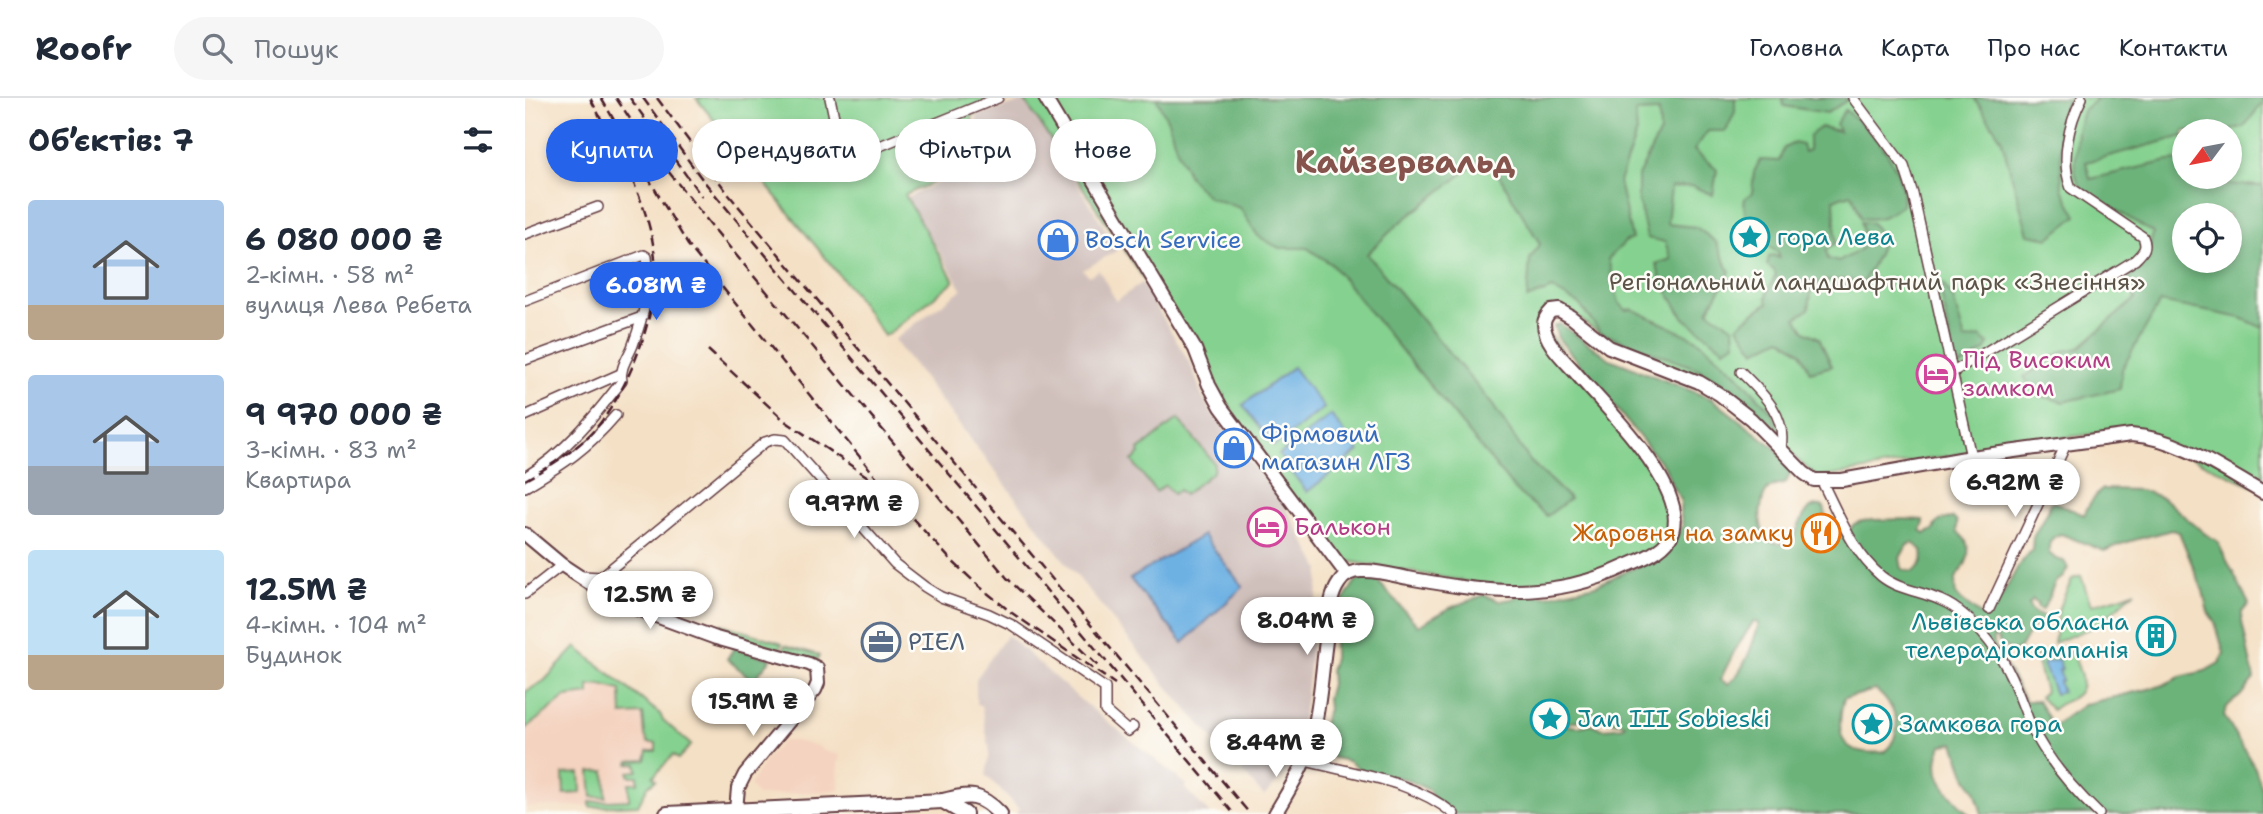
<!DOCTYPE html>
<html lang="uk">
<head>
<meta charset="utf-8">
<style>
  body { margin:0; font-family:"Shantell Sans",sans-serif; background:#f6f6f7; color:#1f2937; height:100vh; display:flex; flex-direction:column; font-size:26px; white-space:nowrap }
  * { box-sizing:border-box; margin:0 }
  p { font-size:23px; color:#747a83 }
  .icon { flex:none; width:38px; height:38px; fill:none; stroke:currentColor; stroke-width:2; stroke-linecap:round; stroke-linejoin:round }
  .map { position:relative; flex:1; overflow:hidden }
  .details { display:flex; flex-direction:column; background:#fff; width:525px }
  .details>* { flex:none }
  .top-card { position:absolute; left:21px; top:21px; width:665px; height:63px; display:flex; gap:14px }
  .needle { width:46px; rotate:238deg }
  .fabs { position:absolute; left:1647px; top:21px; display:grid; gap:14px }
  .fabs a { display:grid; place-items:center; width:70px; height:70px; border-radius:50%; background:#fff; box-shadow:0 4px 10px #0003; font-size:35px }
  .price { position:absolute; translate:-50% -60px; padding:0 16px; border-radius:24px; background:#fff; color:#222; font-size:23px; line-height:46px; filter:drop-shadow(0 2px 4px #0008) }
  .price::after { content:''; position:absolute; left:50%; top:42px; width:21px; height:16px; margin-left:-10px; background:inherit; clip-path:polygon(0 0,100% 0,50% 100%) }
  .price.current { background:#2563eb; color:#fff }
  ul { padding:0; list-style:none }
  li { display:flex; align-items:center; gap:21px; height:175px; padding:0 28px }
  li span { display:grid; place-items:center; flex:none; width:196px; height:140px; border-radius:7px; color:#555 }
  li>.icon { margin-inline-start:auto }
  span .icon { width:84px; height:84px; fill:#fffc; stroke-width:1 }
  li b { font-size:30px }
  h2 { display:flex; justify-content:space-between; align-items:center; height:84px; padding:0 28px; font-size:30px }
  .tag { padding:0 24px; border-radius:32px; background:#fff; box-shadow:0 4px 10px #0003; font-size:24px; line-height:63px }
  .tag.current { background:#2563eb; color:#fff }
  header { display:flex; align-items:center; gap:42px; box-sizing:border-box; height:98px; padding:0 35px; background:#fff; border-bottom:2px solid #e0e1e3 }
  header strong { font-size:33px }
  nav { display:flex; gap:38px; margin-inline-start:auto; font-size:24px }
  .search { width:490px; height:63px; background:#f6f6f7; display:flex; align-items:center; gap:18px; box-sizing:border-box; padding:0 24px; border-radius:38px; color:#747a83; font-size:26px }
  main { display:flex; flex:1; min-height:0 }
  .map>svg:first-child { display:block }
  .built { fill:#f4d3c0 }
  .industrial { fill:#d0c0bc }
  .green { fill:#85d18f; stroke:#68785d; stroke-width:2; fill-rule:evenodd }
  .forest { fill:#6cb37a; stroke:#5b6952; stroke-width:2; fill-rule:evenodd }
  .water { fill:#6db1e3; stroke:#5c6887; stroke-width:2 }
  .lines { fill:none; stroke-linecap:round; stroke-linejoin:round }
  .street-casing { stroke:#643c42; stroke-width:12 }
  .secondary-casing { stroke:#643c42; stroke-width:16 }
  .primary-casing { stroke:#643c42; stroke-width:18 }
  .street { stroke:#fff; stroke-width:9 }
  .secondary { stroke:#fff; stroke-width:12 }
  .primary { stroke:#fff; stroke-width:14 }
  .rail { stroke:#4a1f2b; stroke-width:2.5; stroke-dasharray:10 5; stroke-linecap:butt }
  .labels { text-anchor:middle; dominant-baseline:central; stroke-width:5; stroke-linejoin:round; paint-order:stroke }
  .culture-label { font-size:24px; fill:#0d838f; stroke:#fdfcf7; text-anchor:start }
  .shop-label { font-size:24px; fill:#366cbe; stroke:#fdfcf7; text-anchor:start }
  .park-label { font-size:24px; fill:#5c5449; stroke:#fdfcf7 }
  .hotel-label { font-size:24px; fill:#b23c85; stroke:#fdfcf7; text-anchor:start }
  .food-label { font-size:24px; fill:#c56008; stroke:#fdfcf7; text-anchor:end }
  .service-label { font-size:24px; fill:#4e5e75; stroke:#fdfcf7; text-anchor:start }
  .district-label { font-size:32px; font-weight:bold; fill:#86534d; stroke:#fdfcf7 }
</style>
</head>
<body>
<header>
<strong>Roofr</strong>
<div class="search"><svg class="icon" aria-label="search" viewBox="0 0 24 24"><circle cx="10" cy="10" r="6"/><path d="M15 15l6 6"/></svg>Пошук</div>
<nav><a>Головна</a><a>Карта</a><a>Про нас</a><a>Контакти</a></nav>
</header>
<main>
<section class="details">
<h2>Об’єктів: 7<svg class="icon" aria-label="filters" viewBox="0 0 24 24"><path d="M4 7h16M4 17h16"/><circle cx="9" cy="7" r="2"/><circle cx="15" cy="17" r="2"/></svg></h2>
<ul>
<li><span style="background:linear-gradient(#a9c7e8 75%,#b9a48a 0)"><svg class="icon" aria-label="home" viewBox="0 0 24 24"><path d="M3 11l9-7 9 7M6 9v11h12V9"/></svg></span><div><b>6 080 000 ₴</b><p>2-кімн. · 58 m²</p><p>вулиця Лева Ребета</p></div></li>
<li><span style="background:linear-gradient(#a9c7e8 65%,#9aa5b1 0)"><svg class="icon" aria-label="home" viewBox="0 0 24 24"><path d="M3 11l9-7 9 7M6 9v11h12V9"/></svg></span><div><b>9 970 000 ₴</b><p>3-кімн. · 83 m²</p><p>Квартира</p></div></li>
<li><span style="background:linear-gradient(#bfe0f5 75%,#b9a48a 0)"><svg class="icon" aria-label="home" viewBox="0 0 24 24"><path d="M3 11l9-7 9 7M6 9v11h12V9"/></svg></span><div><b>12.5M ₴</b><p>4-кімн. · 104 m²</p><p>Будинок</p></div></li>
</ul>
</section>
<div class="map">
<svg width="1738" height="716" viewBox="0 0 1738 716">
  <rect width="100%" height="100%" fill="#fdfcf7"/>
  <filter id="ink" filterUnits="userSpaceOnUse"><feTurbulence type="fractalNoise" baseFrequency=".0143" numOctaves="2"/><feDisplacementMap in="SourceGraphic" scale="14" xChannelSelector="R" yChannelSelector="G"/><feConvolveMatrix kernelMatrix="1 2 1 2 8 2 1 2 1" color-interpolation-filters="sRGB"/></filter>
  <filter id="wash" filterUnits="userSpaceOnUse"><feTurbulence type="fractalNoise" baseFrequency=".00686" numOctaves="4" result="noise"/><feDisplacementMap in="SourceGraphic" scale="28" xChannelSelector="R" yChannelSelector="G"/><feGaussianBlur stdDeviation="1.57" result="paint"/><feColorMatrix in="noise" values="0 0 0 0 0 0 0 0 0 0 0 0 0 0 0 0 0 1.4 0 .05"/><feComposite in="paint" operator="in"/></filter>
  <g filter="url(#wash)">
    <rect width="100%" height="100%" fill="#f4e0c5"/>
    <!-- built -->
    <g class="built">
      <polygon points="51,549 135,616 138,622 166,647 153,661 148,657 128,679 131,682 123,688 113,707 0,709 0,594 19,583"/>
      <polygon points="258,643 269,643 293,648 297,652 315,657 313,666 315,692 232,698 225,687 242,660"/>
    </g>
    <!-- industrial -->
    <g class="industrial">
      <polygon points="502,3 593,152 558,172 564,178 574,172 591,203 617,185 666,267 677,298 686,314 760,408 795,471 780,607 769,666 739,698 645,592 534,456 369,242 437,191 382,100 457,64 451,17"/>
      <polygon points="482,537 552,599 662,687 659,690 685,716 491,716 494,711 461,677 465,654 456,607 451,607 451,581"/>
    </g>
    <!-- green -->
    <g class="green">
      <polygon points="171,0 489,0 446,17 457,62 380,97 429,183 368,232 359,238 328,194"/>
      <path d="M 498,0 L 1738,0 L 1738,392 L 1602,332 L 1518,342 L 1293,380 L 1196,294 L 1091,248 L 1042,211 L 1015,224 L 1142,394 L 1145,435 L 1133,449 L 1082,474 L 1012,490 L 950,485 L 816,462 L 750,377 ZM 1659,33 L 1704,33 L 1704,79 L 1659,79 ZM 1659,117 L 1704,117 L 1704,163 L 1659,163 Z"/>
      <polygon points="653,321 689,365 688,374 659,397 654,392 648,396 640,387 631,394 607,363 615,356 614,352"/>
      <path d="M 1556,478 L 1566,507 C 1581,502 1596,500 1610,493 L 1573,527 L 1529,545 L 1534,509 L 1547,481 Z"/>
      <polygon points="196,526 257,545 255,551 194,532"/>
      <polygon points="260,547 294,557 293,562 259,552"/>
      <polygon points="51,549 135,616 138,622 166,647 153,661 148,657 128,679 131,682 123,688 113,707 65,709 65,704 104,702 104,685 113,685 113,678 104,678 104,674 113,673 112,666 104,666 105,663 121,662 123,653 131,653 131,645 123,645 120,637 118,616 97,617 96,592 75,587 64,588 64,596 41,599 0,631 0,594 19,583"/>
      <path d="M 1538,550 L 1546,552 C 1552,567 1566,590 1547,600 C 1539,604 1534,606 1527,612 L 1515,599 L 1520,593 L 1510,557 Z"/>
      <polygon points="80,673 81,699 67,699 65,674"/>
      <polygon points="55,675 56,695 39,696 38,676"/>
    </g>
    <!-- forest -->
    <g class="forest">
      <polygon points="631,0 1210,0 1210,14 1201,33 1183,33 1169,52 1192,72 1188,97 1167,88 1146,89 1142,126 1171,129 1191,144 1205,174 1183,213 1209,229 1210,245 1199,251 1159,220 1137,184 1131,166 1146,161 1140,144 1122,140 1113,101 1113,78 1135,34 1134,13 1110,14 1112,34 1094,84 1107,141 1101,143 1083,161 1094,205 1101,212 1107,211 1173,242 1211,275 1247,314 1253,333 1193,283 1173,271 1076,235 1054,206 1027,191 1002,201 1005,161 1015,146 970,71 949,67 872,127 842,156 967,306 1005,363 1045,401 1022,418 991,393 806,166 782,150 754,150 733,138 715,110 683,99 664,79 652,52 643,23"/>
      <polygon points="1257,0 1323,0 1324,1 1302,15 1259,8"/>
      <polygon points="1449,0 1542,0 1535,36 1537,91 1552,118 1524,140 1503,136 1476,40"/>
      <path d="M 1573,0 L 1738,0 L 1738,4 L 1718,30 L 1700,33 L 1659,33 L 1659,38 L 1561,64 L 1565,81 L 1643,63 L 1659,62 L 1659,79 L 1687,79 L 1695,86 L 1738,88 L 1738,230 L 1716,220 L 1635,204 L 1597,271 L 1595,291 L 1538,304 L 1510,296 L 1499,279 L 1538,253 L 1554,250 L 1610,201 L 1605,180 L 1623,156 L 1628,135 L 1556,90 L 1550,75 L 1552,31 L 1559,11 ZM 1659,117 L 1704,117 L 1704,163 L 1659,163 Z"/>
      <path d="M 1320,12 C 1348,34 1382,70 1377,107 C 1363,118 1354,123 1336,120 L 1327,96 L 1309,101 L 1311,145 L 1301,152 L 1303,161 L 1314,164 C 1322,158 1334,155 1340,147 L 1336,124 L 1347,125 L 1358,141 L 1353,156 L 1338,185 C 1320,180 1305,181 1287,187 L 1284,211 L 1271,220 L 1280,233 L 1294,240 L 1307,268 L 1285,274 L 1276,254 L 1256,240 L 1230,253 L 1213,228 C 1215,225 1239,207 1243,205 C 1239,195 1247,186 1251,177 L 1249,172 L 1242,167 L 1244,159 L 1248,157 L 1254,160 L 1253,154 C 1235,145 1215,121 1220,100 L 1227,95 L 1229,74 L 1235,62 L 1254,63 L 1259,50 L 1269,45 L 1277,47 L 1279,54 L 1284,52 L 1284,38 L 1296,29 L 1314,33 L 1311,26 Z"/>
      <polygon points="1418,186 1428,200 1440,242 1455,239 1464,246 1460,253 1434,269 1429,261 1415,189"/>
      <path d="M 1035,226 L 1085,261 L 1187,301 L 1250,350 L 1266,373 L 1261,385 C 1257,387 1249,387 1245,390 C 1232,397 1226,461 1268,442 C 1274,429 1280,402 1299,409 L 1301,421 L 1325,432 C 1328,427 1328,426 1334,424 C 1342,421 1387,421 1398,422 L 1399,425 L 1396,432 L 1400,436 L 1409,432 C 1412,422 1417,421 1428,420 L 1432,424 L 1432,434 C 1444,441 1446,455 1440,467 C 1438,470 1435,473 1433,476 C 1429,484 1430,490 1431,498 L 1455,517 L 1463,516 L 1477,498 L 1494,467 L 1507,452 L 1508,439 L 1523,413 L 1525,405 L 1529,404 L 1559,417 L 1565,405 L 1577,391 L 1616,392 L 1638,400 L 1679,435 L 1692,443 L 1724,506 L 1717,514 L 1717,524 L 1729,581 C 1724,586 1721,591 1717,596 C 1709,605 1701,604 1699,618 L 1730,670 L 1738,694 L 1738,716 L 1457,716 L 1450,693 L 1442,681 L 1429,645 L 1417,647 C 1402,679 1424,695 1444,716 L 925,716 L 910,703 L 904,692 L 881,681 L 852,676 L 836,672 L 823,663 L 809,660 L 800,655 L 796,647 L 799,623 L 803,611 L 802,601 L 806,586 L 805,573 L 809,560 L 809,542 L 817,505 L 830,484 L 839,480 L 850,480 L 893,528 L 925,510 L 959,497 L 974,503 L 987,501 L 999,495 L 1021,498 L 1071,487 L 1134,459 L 1148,445 L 1158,427 L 1155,414 L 1156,402 L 1147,388 L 1141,371 L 1033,240 L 1029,228 ZM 1646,432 L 1654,434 L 1678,493 L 1683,514 L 1690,524 L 1699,555 L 1694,565 L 1680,573 L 1655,579 L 1636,588 L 1560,606 L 1515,637 L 1510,630 L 1519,629 L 1524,621 L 1513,603 L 1500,603 L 1468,545 L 1468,541 L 1470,538 L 1476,546 L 1488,554 L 1495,550 L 1507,529 L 1521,524 L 1518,518 C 1511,517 1505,514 1504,506 L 1508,502 L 1512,506 L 1513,511 L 1518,512 L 1530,484 L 1538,479 L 1543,470 L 1539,463 L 1531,461 L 1524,455 C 1523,444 1526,439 1536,436 L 1579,453 C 1601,442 1624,439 1646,432 ZM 1388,445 L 1397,452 C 1399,463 1397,468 1387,474 L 1377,471 L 1375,460 L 1382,447 ZM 1228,524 L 1234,525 C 1228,545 1220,573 1203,586 L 1195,582 L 1209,554 ZM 1351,592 C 1371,609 1381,632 1360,654 C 1316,658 1309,640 1319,600 C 1330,599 1339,594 1351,592 ZM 1020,613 L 1043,625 L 1056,622 L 1082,623 L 1100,626 L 1099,629 L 1078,631 L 1066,626 L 1053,629 L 1031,626 L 1018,631 L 1007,629 L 1005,623 L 1010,615 Z"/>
      <polygon points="209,550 246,561 222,590 217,591 225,580 202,561"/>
    </g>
    <!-- water -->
    <g class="water">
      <polygon points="768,269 799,310 749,348 718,307"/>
      <polygon points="806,317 834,353 782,394 754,357"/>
      <polygon points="678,437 718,489 658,545 605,481"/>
      <polygon points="1533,561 1537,571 1534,572 1537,582 1534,584 1537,594 1530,596 1518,566"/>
    </g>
  </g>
  <g filter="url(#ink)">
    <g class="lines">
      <defs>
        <g id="street">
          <polyline points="305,0 315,48 323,57 335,56 473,0"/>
          <polyline points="1328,0 1379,68 1388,96 1446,359"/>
          <polyline points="0,136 73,109"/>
          <path d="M 0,203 L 119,157 L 122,159 C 127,188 118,219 108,247 C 104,258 94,270 97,283 C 69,319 40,355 0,379"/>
          <polyline points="0,262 117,219"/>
          <path d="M 1216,274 C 1237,295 1262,317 1256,350"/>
          <path d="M 1428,274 L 1610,162 C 1618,154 1623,150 1618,139 L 1546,90 C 1535,62 1544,25 1557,0"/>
          <polyline points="0,318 95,276"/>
          <path d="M 1297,384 C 1313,415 1328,455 1356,478 C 1373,492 1396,493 1415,502 C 1437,511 1456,532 1470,551 C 1487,574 1495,602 1506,628 C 1522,662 1547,690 1574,716"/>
          <path d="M 0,389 C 40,365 61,352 91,317"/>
          <polyline points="57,478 76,479 240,344 250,341 260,342 370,466 400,489 416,499 464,516 487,527 580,590 580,613 603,633 608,629"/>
          <polyline points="0,496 37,467"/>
          <polyline points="1464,511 1542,344"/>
          <path d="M 780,663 C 831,676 888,682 929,716"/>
        </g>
        <g id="secondary">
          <polyline points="520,0 670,251 684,287 696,309 822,477"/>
          <polyline points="0,436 37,467 93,504 191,540 284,566 292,570 293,585 290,592 220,676 213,690 211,712"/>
          <path d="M 750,716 C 765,690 782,665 788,635 C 796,603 797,568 802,536 C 804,519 804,499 814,485 C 819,477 828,473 836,473 C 851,472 869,477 883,480 C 916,486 949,492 983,493 C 1025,494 1063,486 1101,468 C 1115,462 1136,454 1145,440 C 1172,396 1077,306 1050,274 C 1039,262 1019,244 1019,226 C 1019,221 1022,217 1026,213 L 1034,212 L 1046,219 L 1084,249 L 1174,284 L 1194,296 L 1226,321 L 1279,375 L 1289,382 L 1317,382 L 1446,359 L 1606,337 C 1654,340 1698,372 1738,395"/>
        </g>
        <g id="primary">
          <polyline points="418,703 440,716"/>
          <path d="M 142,716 L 418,703 C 445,696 455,695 475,716"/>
        </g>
      </defs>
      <!-- street casing -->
      <use href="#street" class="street-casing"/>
      <!-- secondary casing -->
      <use href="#secondary" class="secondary-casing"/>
      <!-- primary casing -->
      <use href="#primary" class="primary-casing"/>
      <!-- street -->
      <use href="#street" class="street"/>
      <!-- secondary -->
      <use href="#secondary" class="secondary"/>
      <!-- primary -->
      <use href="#primary" class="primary"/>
      <!-- rail -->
      <g class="rail">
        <polyline points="76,0 163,147 365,396 426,462 455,489 487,515 590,586"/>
        <polyline points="91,0 127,53 190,132 482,480 573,568"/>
        <polyline points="105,0 177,99"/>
        <polyline points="118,0 177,81 709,716"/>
        <polyline points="132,0 204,97 725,716"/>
        <polyline points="183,252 260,323 346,381"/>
        <path d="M 0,382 C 27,367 57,349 76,324 C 108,283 137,203 129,152 C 121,97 90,48 65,0"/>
      </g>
    </g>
  </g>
  <!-- icons -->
  <defs>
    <symbol id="sight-ring" viewBox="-11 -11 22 22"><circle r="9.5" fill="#fdfcf7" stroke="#0f9aa8" stroke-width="1.5"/><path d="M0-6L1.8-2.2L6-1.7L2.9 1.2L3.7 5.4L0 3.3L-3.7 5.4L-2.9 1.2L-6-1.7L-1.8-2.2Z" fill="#0f9aa8"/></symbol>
    <symbol id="shop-ring" viewBox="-11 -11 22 22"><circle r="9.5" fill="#fdfcf7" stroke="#3f7fe0" stroke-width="1.5"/><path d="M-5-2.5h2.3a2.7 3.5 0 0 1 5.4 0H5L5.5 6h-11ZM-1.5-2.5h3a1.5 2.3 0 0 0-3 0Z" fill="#3f7fe0"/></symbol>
    <symbol id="hotel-ring" viewBox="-11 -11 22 22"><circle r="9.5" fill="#fdfcf7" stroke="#d1479c" stroke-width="1.5"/><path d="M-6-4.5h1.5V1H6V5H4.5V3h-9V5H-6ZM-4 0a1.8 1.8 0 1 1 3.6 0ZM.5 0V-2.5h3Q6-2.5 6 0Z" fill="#d1479c"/></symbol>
    <symbol id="restaurant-ring" viewBox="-11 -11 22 22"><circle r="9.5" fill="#fdfcf7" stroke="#e8710a" stroke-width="1.5"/><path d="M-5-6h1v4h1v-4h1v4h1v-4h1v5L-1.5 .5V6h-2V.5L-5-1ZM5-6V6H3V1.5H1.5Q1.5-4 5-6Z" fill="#e8710a"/></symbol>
    <symbol id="building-ring" viewBox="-11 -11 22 22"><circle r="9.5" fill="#fdfcf7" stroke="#0f9aa8" stroke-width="1.5"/><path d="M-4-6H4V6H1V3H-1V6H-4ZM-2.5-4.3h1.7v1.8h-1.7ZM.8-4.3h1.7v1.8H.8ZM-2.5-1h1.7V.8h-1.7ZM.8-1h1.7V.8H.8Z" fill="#0f9aa8"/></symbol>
    <symbol id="office-ring" viewBox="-11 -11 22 22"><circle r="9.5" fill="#fdfcf7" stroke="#5c6f8a" stroke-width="1.5"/><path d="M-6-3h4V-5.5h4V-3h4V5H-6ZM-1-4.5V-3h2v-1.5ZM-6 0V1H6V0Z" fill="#5c6f8a"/></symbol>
  </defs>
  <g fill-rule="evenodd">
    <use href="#sight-ring" x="1203" y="117" width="44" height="44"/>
    <use href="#shop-ring" x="511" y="120" width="44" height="44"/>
    <use href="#hotel-ring" x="1389" y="254" width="44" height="44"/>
    <use href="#shop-ring" x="687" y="328" width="44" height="44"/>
    <use href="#hotel-ring" x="720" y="407" width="44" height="44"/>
    <use href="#restaurant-ring" x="1274" y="413" width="44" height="44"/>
    <use href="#building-ring" x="1609" y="516" width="44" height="44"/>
    <use href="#office-ring" x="334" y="522" width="44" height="44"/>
    <use href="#sight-ring" x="1003" y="599" width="44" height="44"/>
    <use href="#sight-ring" x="1325" y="604" width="44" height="44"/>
  </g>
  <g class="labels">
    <!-- culture labels -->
    <g class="culture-label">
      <text x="1252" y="139">гора Лева</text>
      <text x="1604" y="524" text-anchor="end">Львівська обласна<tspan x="1604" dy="28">телерадіокомпанія</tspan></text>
      <text x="1052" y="621">Jan III Sobieski</text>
      <text x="1374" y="626">Замкова гора</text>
    </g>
    <!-- shop labels -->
    <g class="shop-label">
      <text x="560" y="142">Bosch Service</text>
      <text x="736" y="336">Фірмовий<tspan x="736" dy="28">магазин ЛГЗ</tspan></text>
    </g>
    <!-- park labels -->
    <g class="park-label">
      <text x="1352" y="184">Регіональний ландшафтний парк «Знесіння»</text>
    </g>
    <!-- hotel labels -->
    <g class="hotel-label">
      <text x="1438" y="262">Під Високим<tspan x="1438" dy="28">замком</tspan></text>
      <text x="769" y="429">Балькон</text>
    </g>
    <!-- food labels -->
    <g class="food-label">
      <text x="1269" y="435">Жаровня на замку</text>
    </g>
    <!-- service labels -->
    <g class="service-label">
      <text x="383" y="544">РІЕЛ</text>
    </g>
    <!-- district labels -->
    <g class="district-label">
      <text x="880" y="63">Кайзервальд</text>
    </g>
  </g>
</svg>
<div class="fabs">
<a><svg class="needle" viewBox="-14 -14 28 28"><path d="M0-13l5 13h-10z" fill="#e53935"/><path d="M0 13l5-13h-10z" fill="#747a83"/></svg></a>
<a><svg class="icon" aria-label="locate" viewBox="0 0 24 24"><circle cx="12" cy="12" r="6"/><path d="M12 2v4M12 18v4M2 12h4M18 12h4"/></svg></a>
</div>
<b class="price current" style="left:131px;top:224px">6.08M ₴</b>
<b class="price" style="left:1490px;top:421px">6.92M ₴</b>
<b class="price" style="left:329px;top:442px">9.97M ₴</b>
<b class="price" style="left:125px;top:533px">12.5M ₴</b>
<b class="price" style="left:782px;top:559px">8.04M ₴</b>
<b class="price" style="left:228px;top:640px">15.9M ₴</b>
<b class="price" style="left:751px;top:681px">8.44M ₴</b>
<div class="top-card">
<a class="tag current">Купити</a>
<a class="tag">Орендувати</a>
<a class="tag">Фільтри</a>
<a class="tag">Нове</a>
</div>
</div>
</main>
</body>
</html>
